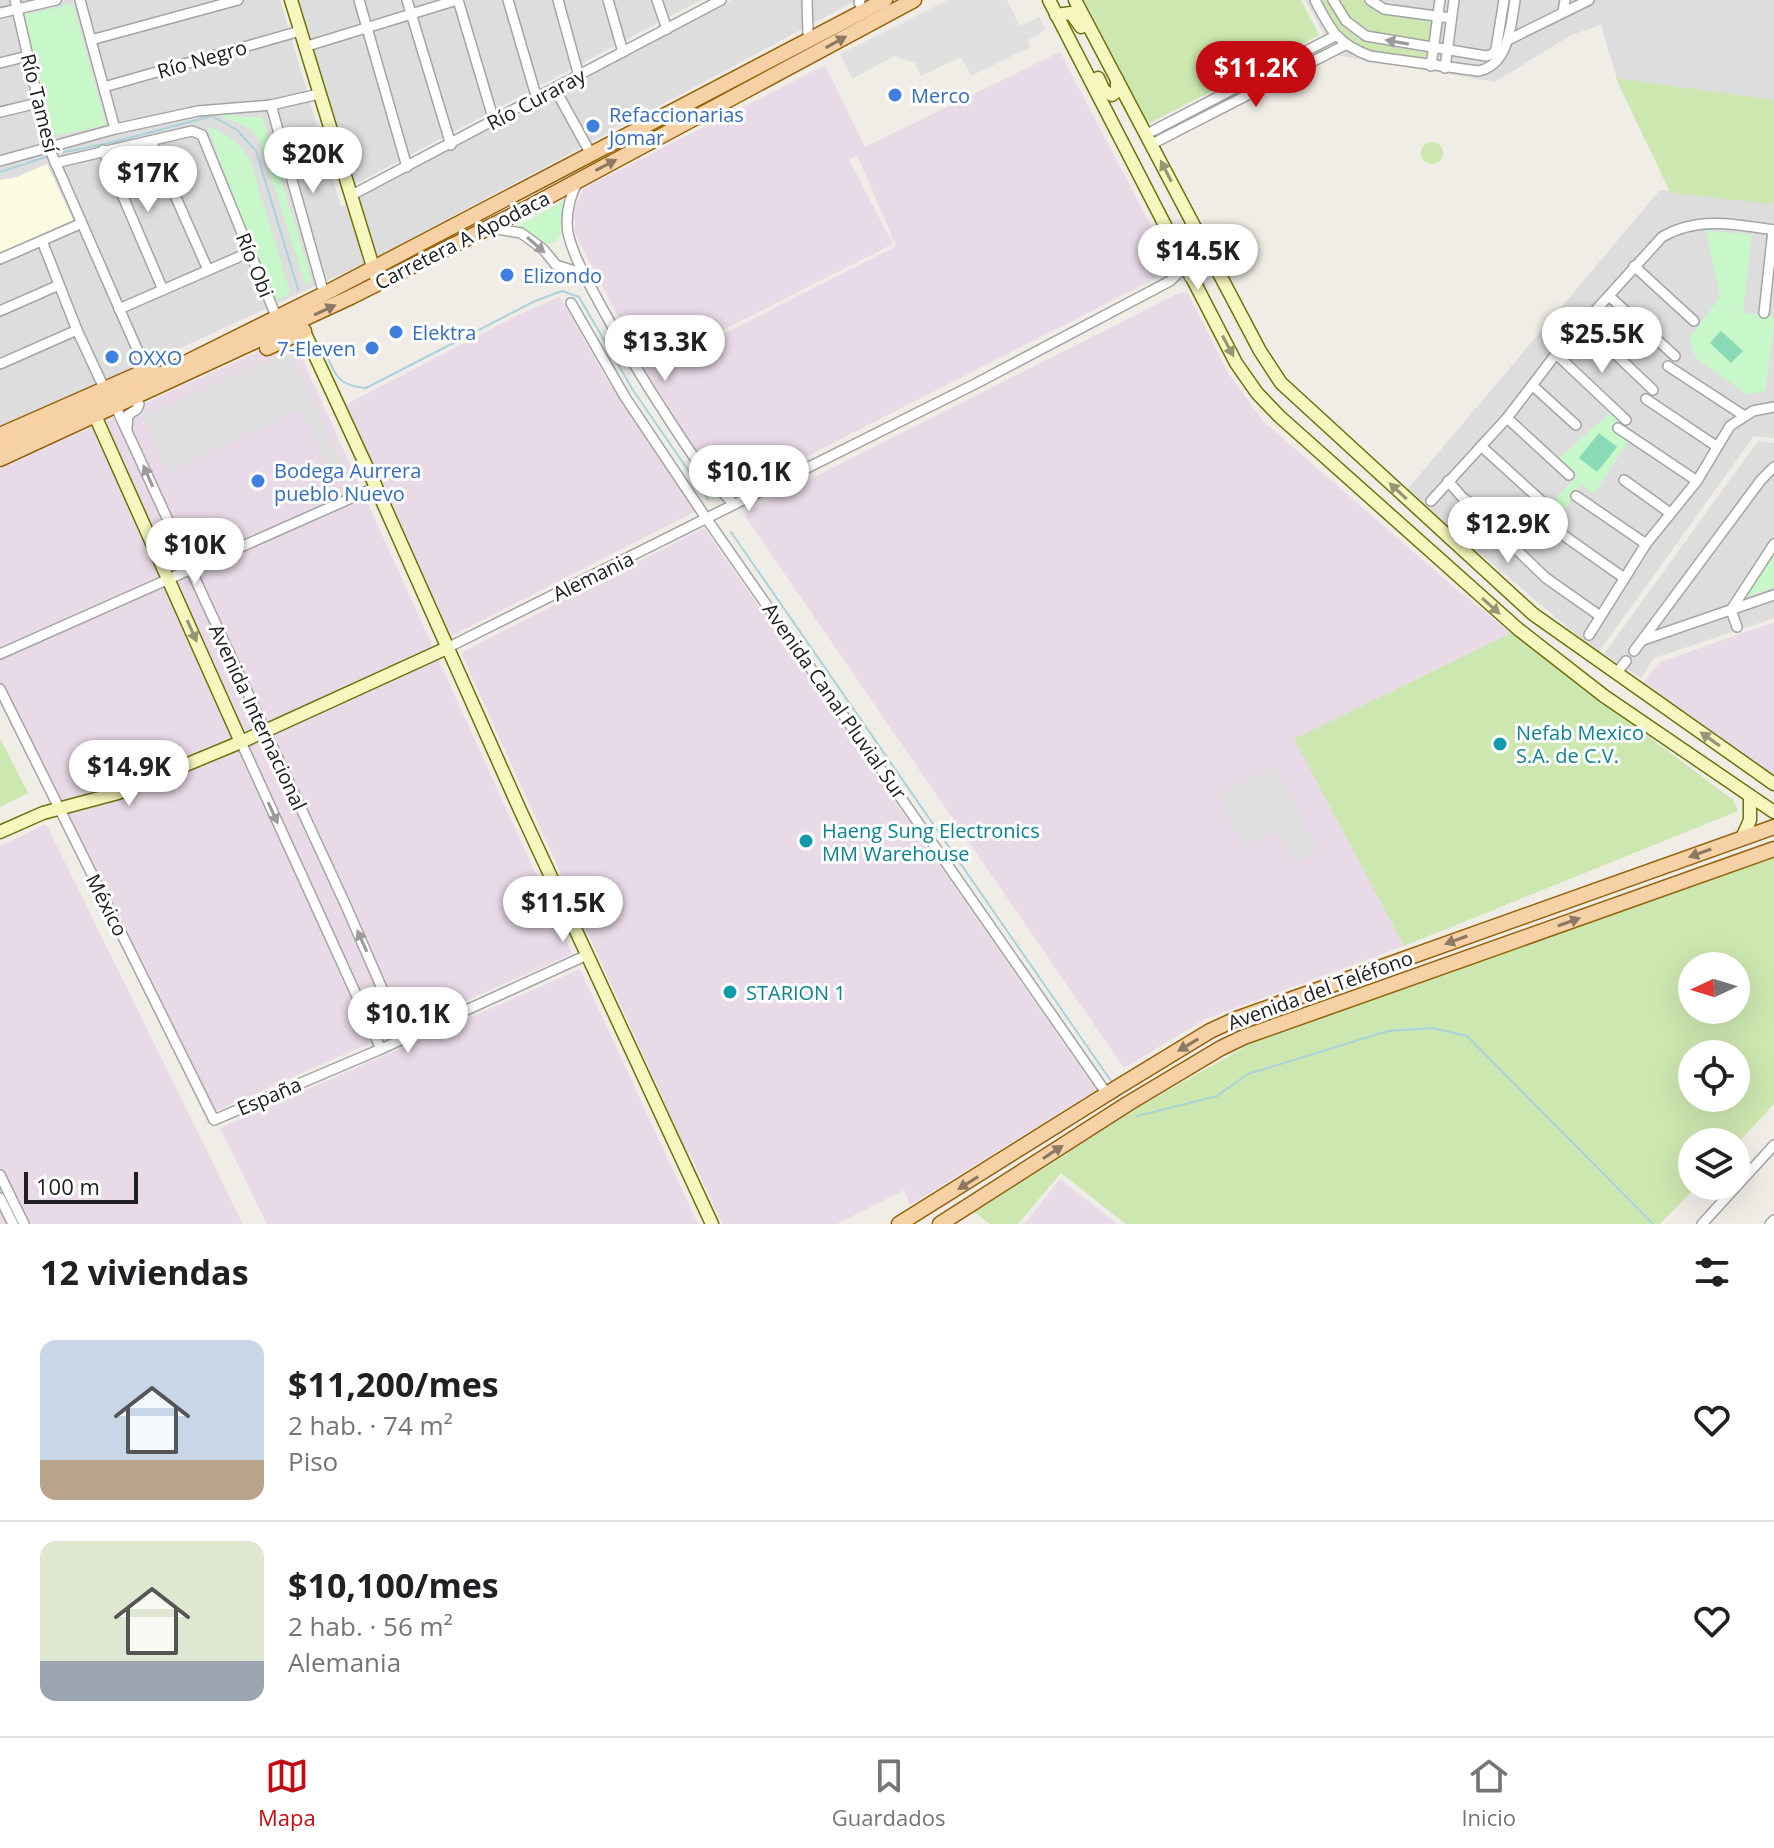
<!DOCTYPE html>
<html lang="es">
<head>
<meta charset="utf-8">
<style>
  body { margin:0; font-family:"Open Sans",sans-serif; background:#f6f6f6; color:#202124; height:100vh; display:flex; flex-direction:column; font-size:30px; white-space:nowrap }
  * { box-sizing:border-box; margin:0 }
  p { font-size:26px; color:#757577 }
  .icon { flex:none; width:44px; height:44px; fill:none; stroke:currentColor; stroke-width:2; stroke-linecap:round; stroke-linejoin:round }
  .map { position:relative; height:1224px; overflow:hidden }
  .details { display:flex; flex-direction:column; background:#fff; flex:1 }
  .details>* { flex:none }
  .needle { width:52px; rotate:266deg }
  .controls { position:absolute; left:1678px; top:952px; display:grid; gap:16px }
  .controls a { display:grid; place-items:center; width:72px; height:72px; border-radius:50%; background:#fff; box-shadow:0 8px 32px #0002; font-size:40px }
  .scale { position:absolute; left:24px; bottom:20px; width:114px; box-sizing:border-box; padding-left:8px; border:4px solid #202020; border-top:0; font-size:22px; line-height:28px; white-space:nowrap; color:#202020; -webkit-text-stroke:6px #fff; paint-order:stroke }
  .price { position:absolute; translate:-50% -68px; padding:0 18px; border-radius:28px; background:#fff; color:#222; font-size:26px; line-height:52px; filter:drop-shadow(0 2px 4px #0008) }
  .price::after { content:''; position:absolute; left:50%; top:48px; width:24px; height:18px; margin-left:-12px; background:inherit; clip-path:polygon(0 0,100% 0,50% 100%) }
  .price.selected { background:#c50b12; color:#fff }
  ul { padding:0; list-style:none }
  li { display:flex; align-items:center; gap:24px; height:200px; padding:0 40px }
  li+li { border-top:2px solid #e0e0e0 }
  li span { display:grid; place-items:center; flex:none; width:224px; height:160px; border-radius:16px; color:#555 }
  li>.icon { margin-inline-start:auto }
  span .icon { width:96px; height:96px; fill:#fffc; stroke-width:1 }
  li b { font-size:34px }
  h2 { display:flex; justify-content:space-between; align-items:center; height:96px; padding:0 40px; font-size:34px }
  .menu { display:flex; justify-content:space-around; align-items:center; height:112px; border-top:2px solid #e0e0e0; background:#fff; font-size:22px; color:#757577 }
  .menu a { display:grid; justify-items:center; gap:4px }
  .menu .selected { color:#c50b12 }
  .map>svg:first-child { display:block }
  .residential { fill:#dedddd }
  .industrial { fill:#e9dae7 }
  .education { fill:#fdfce3 }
  .grass { fill:#cde7b0; fill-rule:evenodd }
  .park { fill:#c8f7ca }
  .pitch { fill:#8adab8 }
  .parking { fill:#e0e0e0 }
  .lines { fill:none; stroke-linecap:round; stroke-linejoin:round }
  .stream { stroke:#aad2db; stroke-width:2 }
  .minor-casing { stroke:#a4a4a4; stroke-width:12 }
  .secondary-casing { stroke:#6c730b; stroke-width:15 }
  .primary-casing { stroke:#946108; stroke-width:17 }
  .minor { stroke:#fff; stroke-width:9 }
  .secondary { stroke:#f6f6bf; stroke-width:12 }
  .primary { stroke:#f7d1a6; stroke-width:14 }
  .oneway { fill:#8c7863 }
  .oneway2 { fill:#9b9b9b }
  .oneway3 { fill:#969677 }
  .shop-dot { fill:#3f7fe0; stroke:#fff; stroke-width:3 }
  .culture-dot { fill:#0f9aa8; stroke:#fff; stroke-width:3 }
  .labels { text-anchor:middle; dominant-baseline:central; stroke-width:6; stroke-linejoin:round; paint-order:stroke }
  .street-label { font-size:20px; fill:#202020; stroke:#fff }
  .shop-label { font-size:20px; fill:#366cbe; stroke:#fff; text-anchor:start }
  .culture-label { font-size:20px; fill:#0d838f; stroke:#fff; text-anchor:start }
</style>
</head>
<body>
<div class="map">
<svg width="1774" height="1224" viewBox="0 0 1774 1224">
  <rect width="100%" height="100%" fill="#f0ede7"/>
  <!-- residential -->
  <g class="residential">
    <polygon points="0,0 280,0 341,207 731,0 857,0 361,265 0,431"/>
    <polygon points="299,0 701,0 352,186"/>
    <polygon points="1305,0 1774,0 1774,438 1754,436 1598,653 1406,491 1660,190 1670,191 1619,86 1601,25 1571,35 1495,82 1336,55"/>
    <polygon points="1758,441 1774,443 1774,618 1654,658 1641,678 1604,654"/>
  </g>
  <!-- industrial -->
  <g class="industrial">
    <polygon points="1060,52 1166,255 1170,268 1162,275 743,489 730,490 711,475 631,347 661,366 896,246 857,155 849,160 893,244 661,361 630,340 575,233 574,209 584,188 825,65 865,147"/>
    <polygon points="1181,292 1188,293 1228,373 1263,421 1455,588 1511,633 1295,739 1404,946 1205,1019 1124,1068 745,516 747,511"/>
    <polygon points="560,297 604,375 696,511 451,636 345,405 524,312"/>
    <polygon points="292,336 572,954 216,1111 0,682 0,469"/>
    <polygon points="704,528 1096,1090 910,1205 904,1190 837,1224 722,1224 689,1152 687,1152 461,653"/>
    <polygon points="1774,622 1774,775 1642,684 1660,662"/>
    <polygon points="46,824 243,1224 0,1224 0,846"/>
    <polygon points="580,969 698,1224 267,1224 220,1128"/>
    <polygon points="1060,1179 1117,1224 1024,1224"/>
  </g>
  <!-- education -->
  <polygon class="education" points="47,164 73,220 0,252 0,180 17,177"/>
  <!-- grass -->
  <g class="grass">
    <polygon points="1084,0 1301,0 1319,35 1148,124"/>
    <polygon points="1318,0 1329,0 1345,29 1360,40 1427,53 1426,62 1365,50 1344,41"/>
    <path d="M 1339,0 L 1362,0 L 1376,12 L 1433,22 L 1430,42 C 1387,36 1361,43 1339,0 Z"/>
    <polygon points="1325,46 1328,50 1152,140 1150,136"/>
    <polygon points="1616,78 1774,100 1774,204 1671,193"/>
    <circle cx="1432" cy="153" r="11"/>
    <polygon points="1511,633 1733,800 1738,811 1404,946 1294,739"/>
    <polygon points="0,738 28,793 0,807"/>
    <path d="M 1774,856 L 1774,1104 L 1736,1145 L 1736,1142 L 1692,1142 L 1692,1186 L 1697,1186 L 1660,1224 L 1126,1224 L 1061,1173 L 1018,1224 L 990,1224 L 974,1212 L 1142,1105 L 1254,1042 L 1436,973 ZM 1692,966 L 1736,966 L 1736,1010 L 1692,1010 ZM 1692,1054 L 1736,1054 L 1736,1098 L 1692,1098 Z"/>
  </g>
  <!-- park -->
  <g class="park">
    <polygon points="73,4 106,125 52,136 23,15"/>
    <polygon points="218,114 263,118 312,282 306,285 260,143 251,129"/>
    <path d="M 207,126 C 227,135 241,142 251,163 L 290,293 L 273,302 Z"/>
    <polygon points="564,200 562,233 556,242 546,244 515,228"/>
    <path d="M 1706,230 L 1752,235 L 1743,313 L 1774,316 C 1774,341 1767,365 1766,390 L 1748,395 L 1696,358 L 1689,339 L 1720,297 Z"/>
    <polygon points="1611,412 1629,426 1620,434 1628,441 1594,494 1580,484 1564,513 1532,552 1522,538 1577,475 1559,458"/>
    <polygon points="1774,551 1774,587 1743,598"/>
  </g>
  <!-- pitch -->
  <g class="pitch">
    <polygon points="1721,331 1743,351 1731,363 1710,343"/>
    <polygon points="1599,433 1617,447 1597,472 1579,458"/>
  </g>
  <!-- parking -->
  <g class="parking">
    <polygon points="948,0 1007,0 1020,26 1039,17 1046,30 1028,40 1030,47 971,76 961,57 921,76 915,63 894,56 852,79 840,54"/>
    <polygon points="291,350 347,476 334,482 301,409 167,473 144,416"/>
    <polygon points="1276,766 1318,851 1295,862 1278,831 1244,846 1218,796"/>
  </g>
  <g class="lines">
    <!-- stream -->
    <g class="stream">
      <polyline points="55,154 114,142 212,116 237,130 256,151 298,289"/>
      <polyline points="0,172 49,156"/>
      <path d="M 326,353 C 335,376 339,386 366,388 L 535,301 L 562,291 L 579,297 L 633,390 L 708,499"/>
      <polyline points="731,532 1111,1081"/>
      <polyline points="1137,1116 1217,1096 1248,1074 1388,1031 1432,1028 1467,1036 1653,1224"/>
    </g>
    <defs>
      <g id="minor">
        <polyline points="15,0 49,148 147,372"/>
        <polyline points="80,0 115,129"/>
        <polyline points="359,0 407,167"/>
        <polyline points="407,0 451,145"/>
        <polyline points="458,0 494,121"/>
        <polyline points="508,0 537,99"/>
        <polyline points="558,0 579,76"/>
        <polyline points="608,0 623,52"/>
        <polyline points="657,0 667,29"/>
        <polyline points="807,0 808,33"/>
        <path d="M 1315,0 C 1330,29 1337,44 1370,56 L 1478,71 C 1509,66 1511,24 1515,0"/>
        <polyline points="1333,0 1346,21 1366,36 1486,56 1493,54 1496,49 1504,0"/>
        <polyline points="1370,0 1384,9 1451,18"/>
        <polyline points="859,3 860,0"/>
        <polyline points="1563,12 1565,0"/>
        <polyline points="0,13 56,0"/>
        <polyline points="91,40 238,0"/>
        <polyline points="1508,40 1589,0"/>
        <polyline points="304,47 457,0"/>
        <polyline points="0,63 28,56"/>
        <polyline points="1431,66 1440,0"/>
        <polyline points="1445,68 1454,0"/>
        <polyline points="104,87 300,31"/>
        <polyline points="555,89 591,154"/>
        <polyline points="271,105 324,294"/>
        <polyline points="0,112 38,103"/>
        <polyline points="1147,134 1335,36"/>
        <polyline points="151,141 208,270"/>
        <polyline points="1152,144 1345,45"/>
        <polyline points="103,150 163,290"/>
        <polyline points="0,161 115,129 198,111 271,105 319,94"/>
        <polyline points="55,163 192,131 202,135 276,316"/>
        <path d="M 578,181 C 569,198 565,214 568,233 C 574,259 589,283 601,306 C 622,345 645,383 670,421 C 689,450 707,479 733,503"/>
        <polyline points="350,196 721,0"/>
        <polyline points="490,228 521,233 543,249 556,265 584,274"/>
        <polyline points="42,241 77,330 104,388"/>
        <polyline points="0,259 80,224"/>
        <polyline points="1634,266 1694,321"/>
        <polyline points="1189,277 1214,265"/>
        <polyline points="1609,296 1675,356"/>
        <polyline points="571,303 625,397 706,518 1107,1094"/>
        <polyline points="119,309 250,252"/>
        <polyline points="0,311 59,285"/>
        <polyline points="1764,313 1773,230"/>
        <polyline points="1584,324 1653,390"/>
        <polyline points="1556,354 1626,420"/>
        <polyline points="0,364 77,330"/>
        <polyline points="1668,366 1743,415"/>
        <polyline points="1533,386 1576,425"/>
        <polyline points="1646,399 1716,446"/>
        <polyline points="113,401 347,908 404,1039"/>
        <polyline points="1507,418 1569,475"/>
        <polyline points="127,428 128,415 137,409 139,404"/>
        <polyline points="1618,428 1697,481"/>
        <polyline points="1481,446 1547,506"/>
        <polyline points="1624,480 1670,513"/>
        <polyline points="1448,481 1462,497 1494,521 1518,551 1546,578 1600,616"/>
        <polyline points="1576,496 1646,544"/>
        <path d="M 1431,501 L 1507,418 L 1556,354 L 1662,237 C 1697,216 1736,224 1774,230"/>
        <polyline points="1546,523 1624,578"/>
        <polyline points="1737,627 1731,610 1774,544"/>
        <polyline points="1589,635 1646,544 1697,481 1730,426 1753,411 1774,407"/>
        <polyline points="1643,640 1774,595"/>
        <polyline points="447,648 975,384 1170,281 1186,266 1208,253"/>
        <polyline points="1634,651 1761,480 1774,467"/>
        <polyline points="0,654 376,487"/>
        <polyline points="1616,674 1626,661"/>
        <polyline points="0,689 214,1120 381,1049 587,955"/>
        <polyline points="241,742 381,1049"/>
        <polyline points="0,1175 24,1224"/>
        <polyline points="0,1198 13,1224"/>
        <polyline points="1702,1224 1774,1145"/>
        <polyline points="1770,1224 1774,1220"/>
      </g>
      <g id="secondary">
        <polyline points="291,0 378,283"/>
        <polyline points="1049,0 1236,363 1257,393 1279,416 1518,629 1604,696 1774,812"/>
        <polyline points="1075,0 1260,351 1281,383 1533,614 1774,784"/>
        <polyline points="1056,15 1071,13 1081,27"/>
        <polyline points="1098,78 1104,91 1112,95 1117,91 1117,79"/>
        <polyline points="301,325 376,487 520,810 712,1224"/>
        <polyline points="92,409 241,742"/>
        <polyline points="0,832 43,813 118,793 241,742 447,648"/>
        <polyline points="1742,838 1750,820 1750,797"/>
      </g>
      <g id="primary">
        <polyline points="267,348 304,331"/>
        <polyline points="0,435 150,369"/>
        <polyline points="0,445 175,368 324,294 885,0"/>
        <polyline points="0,459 351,297 531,206 914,0"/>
        <polyline points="899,1224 1118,1087 1210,1031 1236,1019 1774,827"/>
        <polyline points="940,1224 1129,1103 1221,1048 1244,1037 1774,849"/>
      </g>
    </defs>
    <!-- minor casing -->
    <use href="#minor" class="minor-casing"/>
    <!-- secondary casing -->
    <use href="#secondary" class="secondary-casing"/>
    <!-- primary casing -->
    <use href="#primary" class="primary-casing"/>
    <!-- minor -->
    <use href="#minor" class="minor"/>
    <!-- secondary -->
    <use href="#secondary" class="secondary"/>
    <!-- primary -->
    <use href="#primary" class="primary"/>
  </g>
  <!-- one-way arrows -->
  <defs><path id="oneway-solid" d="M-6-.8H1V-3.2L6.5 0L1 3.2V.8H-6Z" transform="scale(2)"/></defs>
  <g class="oneway">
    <use href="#oneway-solid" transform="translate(836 42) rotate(-29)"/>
    <use href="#oneway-solid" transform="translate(606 165) rotate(-28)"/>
    <use href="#oneway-solid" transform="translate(325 310) rotate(-25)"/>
    <use href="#oneway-solid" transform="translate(1700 853) rotate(160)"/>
    <use href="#oneway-solid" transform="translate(1569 922) rotate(-20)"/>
    <use href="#oneway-solid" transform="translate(1456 940) rotate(160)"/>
    <use href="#oneway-solid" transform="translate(1188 1045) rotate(149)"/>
    <use href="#oneway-solid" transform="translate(1053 1152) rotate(-33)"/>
    <use href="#oneway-solid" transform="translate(968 1183) rotate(148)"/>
  </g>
  <g class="oneway2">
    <use href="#oneway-solid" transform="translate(1397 42) rotate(-170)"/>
    <use href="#oneway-solid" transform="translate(536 245) rotate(41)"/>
    <use href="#oneway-solid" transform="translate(148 476) rotate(-114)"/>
    <use href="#oneway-solid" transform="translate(273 813) rotate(66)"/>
    <use href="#oneway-solid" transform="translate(362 941) rotate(-114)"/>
  </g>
  <g class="oneway3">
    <use href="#oneway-solid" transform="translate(1166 171) rotate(-117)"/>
    <use href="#oneway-solid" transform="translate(1228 346) rotate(62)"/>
    <use href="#oneway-solid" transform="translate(1398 491) rotate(-137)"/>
    <use href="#oneway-solid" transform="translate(1491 606) rotate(42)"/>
    <use href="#oneway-solid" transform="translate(192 631) rotate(66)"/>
    <use href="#oneway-solid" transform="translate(1710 739) rotate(-145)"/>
  </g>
  <!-- markers -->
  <g class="shop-dot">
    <circle cx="895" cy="95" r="8"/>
    <circle cx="593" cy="126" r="8"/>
    <circle cx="507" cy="275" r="8"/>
    <circle cx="396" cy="332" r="8"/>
    <circle cx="372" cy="348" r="8"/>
    <circle cx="112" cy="357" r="8"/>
    <circle cx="258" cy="481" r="8"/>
  </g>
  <g class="culture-dot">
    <circle cx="1500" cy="744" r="8"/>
    <circle cx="806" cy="841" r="8"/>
    <circle cx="730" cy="992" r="8"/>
  </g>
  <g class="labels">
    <!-- street labels -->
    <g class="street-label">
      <text transform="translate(202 59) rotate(-16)">Río Negro</text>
      <text transform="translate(536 99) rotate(-28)">Río Curaray</text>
      <text transform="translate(40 103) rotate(76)">Río Tamesí</text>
      <text transform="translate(462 240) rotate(-27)">Carretera A Apodaca</text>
      <text transform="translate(255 265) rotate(68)">Río Obi</text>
      <text transform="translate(593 576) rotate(-26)">Alemania</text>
      <text transform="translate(835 701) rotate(55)">Avenida Canal Pluvial Sur</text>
      <text transform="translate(258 717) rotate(65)">Avenida Internacional</text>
      <text transform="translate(107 905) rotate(63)">México</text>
      <text transform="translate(1320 990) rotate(-20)">Avenida del Teléfono</text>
      <text transform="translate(269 1096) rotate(-23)">España</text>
    </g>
    <!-- shop labels -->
    <g class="shop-label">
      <text x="911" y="95">Merco</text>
      <text x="609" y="114">Refaccionarias<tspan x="609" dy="23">Jomar</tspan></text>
      <text x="523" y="275">Elizondo</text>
      <text x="412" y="332">Elektra</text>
      <text x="356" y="348" text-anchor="end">7-Eleven</text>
      <text x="128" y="357">OXXO</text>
      <text x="274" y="470">Bodega Aurrera<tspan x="274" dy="23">pueblo Nuevo</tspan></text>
    </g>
    <!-- culture labels -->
    <g class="culture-label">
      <text x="1516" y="732">Nefab Mexico<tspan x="1516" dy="23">S.A. de C.V.</tspan></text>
      <text x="822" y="830">Haeng Sung Electronics<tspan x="822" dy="23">MM Warehouse</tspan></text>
      <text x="746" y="992">STARION 1</text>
    </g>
  </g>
</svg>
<div class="controls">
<a><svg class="needle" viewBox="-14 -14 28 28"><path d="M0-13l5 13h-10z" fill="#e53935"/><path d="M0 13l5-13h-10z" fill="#757577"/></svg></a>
<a><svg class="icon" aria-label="locate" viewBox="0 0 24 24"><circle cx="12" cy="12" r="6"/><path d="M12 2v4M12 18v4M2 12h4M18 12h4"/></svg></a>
<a><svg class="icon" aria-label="layers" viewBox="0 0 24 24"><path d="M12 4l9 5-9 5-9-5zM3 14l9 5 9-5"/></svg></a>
</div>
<div class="scale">100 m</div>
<b class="price selected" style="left:1256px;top:109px">$11.2K</b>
<b class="price" style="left:313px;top:195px">$20K</b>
<b class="price" style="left:148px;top:214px">$17K</b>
<b class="price" style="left:1198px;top:292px">$14.5K</b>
<b class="price" style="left:1602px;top:375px">$25.5K</b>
<b class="price" style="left:665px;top:383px">$13.3K</b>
<b class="price" style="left:749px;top:513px">$10.1K</b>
<b class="price" style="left:1508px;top:565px">$12.9K</b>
<b class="price" style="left:195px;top:586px">$10K</b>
<b class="price" style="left:129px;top:808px">$14.9K</b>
<b class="price" style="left:563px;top:944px">$11.5K</b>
<b class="price" style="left:408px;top:1055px">$10.1K</b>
</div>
<section class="details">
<h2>12 viviendas<svg class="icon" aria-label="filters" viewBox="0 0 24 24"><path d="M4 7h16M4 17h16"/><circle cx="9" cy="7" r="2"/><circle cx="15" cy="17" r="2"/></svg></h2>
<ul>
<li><span style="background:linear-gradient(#c9d6e8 75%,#b9a48a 0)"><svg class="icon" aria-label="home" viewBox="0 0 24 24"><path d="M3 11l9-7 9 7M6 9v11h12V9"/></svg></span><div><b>$11,200/mes</b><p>2 hab. · 74 m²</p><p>Piso</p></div><svg class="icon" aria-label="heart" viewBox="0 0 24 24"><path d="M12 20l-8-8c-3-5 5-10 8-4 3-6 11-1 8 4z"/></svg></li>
<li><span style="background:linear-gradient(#dfe7d0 75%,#9aa5b1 0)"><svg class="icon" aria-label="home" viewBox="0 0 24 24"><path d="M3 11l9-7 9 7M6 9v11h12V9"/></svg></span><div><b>$10,100/mes</b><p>2 hab. · 56 m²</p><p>Alemania</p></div><svg class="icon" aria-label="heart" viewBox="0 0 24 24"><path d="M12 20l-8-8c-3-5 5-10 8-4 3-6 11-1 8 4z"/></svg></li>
</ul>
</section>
<nav class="menu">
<a class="selected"><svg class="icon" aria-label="map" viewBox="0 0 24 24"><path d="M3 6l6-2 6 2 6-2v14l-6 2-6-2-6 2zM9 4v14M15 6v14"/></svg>Mapa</a>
<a><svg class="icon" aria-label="saved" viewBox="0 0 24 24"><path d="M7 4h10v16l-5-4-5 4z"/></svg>Guardados</a>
<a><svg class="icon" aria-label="home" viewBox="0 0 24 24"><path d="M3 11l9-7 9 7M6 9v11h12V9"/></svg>Inicio</a>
</nav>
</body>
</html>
